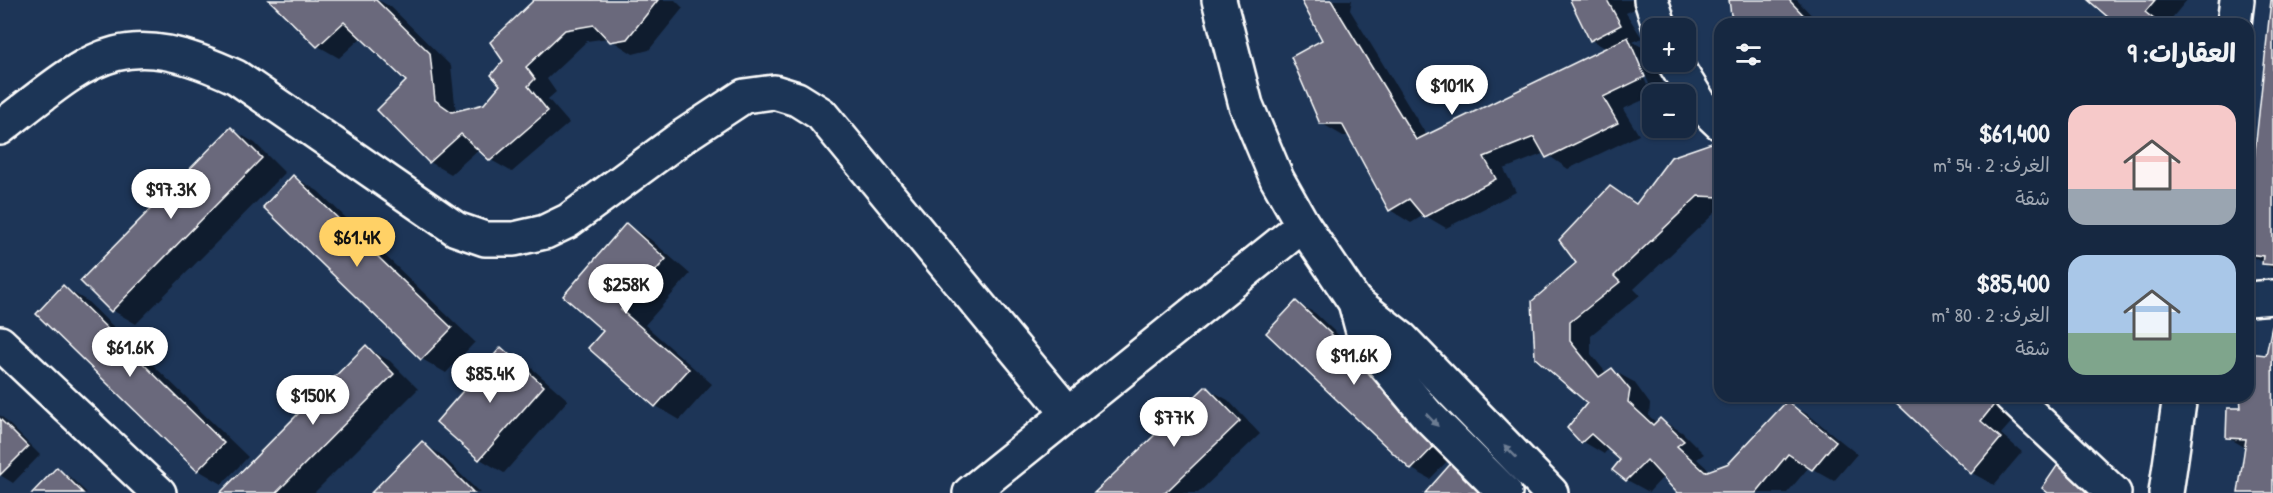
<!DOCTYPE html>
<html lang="ar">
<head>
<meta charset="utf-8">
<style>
  body { margin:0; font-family:"Patrick Hand","Playpen Sans Arabic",sans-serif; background:#23344c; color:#f1f3f6; direction:rtl; height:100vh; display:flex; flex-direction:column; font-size:22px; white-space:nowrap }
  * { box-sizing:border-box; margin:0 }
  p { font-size:20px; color:#9ea6b1 }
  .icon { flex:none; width:33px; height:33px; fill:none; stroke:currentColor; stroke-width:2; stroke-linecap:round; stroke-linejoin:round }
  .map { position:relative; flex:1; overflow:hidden; direction:ltr }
  .drawer { position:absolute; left:1714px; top:18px; width:540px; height:384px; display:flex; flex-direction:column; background:#162841; border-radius:18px; box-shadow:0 2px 4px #0004,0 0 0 2px #35445a; direction:rtl }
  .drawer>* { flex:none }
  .controls { position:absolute; left:1642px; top:18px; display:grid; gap:12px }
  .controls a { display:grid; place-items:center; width:54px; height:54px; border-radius:12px; background:#162841; box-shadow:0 2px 4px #0004,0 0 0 2px #35445a; font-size:30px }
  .price { position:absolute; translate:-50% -51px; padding:0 14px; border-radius:21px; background:#fff; color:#222; font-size:20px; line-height:39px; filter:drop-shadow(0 2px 3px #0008) }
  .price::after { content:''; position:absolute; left:50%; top:36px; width:18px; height:14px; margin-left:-9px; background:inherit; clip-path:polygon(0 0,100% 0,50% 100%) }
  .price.current { background:#ffd166; color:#111 }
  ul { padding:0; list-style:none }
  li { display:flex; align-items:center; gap:18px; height:150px; padding:0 18px }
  li span { display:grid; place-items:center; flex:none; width:168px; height:120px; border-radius:18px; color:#555 }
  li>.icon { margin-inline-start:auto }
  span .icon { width:72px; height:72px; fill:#fffc; stroke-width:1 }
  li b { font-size:26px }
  h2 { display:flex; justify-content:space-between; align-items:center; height:72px; padding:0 18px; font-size:26px }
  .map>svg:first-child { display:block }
  .shadow { fill:#0007; fill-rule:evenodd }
  .building { fill:#6a697b; stroke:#fff; stroke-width:1.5 }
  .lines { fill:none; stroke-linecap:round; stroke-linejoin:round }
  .minor-casing { stroke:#fff; stroke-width:38 }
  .minor { stroke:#1d3557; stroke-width:33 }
  .oneway { fill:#6c7c92 }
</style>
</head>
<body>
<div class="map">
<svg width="2273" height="493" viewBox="0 0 2273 493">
  <rect width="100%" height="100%" fill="#1d3557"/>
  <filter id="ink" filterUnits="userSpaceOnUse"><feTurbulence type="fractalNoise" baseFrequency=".0167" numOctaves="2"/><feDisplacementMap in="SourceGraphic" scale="12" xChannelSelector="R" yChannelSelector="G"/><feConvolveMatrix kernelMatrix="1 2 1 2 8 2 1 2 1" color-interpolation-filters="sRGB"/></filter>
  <g filter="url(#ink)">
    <!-- shadow -->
    <g class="shadow">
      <polygon points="271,0 378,0 391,7 451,66 456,113 485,106 502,85 505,62 536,0 675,0 683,8 649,50 633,54 608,38 587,41 547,79 556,92 548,99 569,123 512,172 491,160 479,149 451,174 430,162 380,110 408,81 362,37 339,58 318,46"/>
      <path d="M 1302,0 L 1352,0 L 1350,10 L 1427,136 L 1607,49 L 1591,40 L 1571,0 L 1641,0 L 1643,5 L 1626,13 L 1642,38 L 1633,42 L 1649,51 L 1666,90 L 1623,109 L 1639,135 L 1568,169 L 1545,153 L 1504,169 L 1516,192 L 1446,228 L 1424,215 L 1411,223 L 1390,210 L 1350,136 L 1343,136 L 1321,123 L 1324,40 ZM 1634,55 L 1637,55 L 1649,84 L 1647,85 Z"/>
      <polygon points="1731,0 1797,0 1820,24 1743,24"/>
      <polygon points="2090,0 2187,0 2167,24 2119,24"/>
      <polygon points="2273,0 2273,269 2248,254 2248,232"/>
      <polygon points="231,129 255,143 285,173 136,324 112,310"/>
      <polygon points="1716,142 1720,145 1720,208 1634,289 1640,295 1591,335 1591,354 1607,374 1612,370 1634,382 1650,404 1649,416 1657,423 1661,420 1682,432 1704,454 1697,459 1711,472 1729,465 1787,403 1809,415 1857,454 1834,481 1809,467 1787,493 1679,493 1664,476 1649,492 1627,480 1622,460 1609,448 1604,454 1582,441 1589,403 1536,357 1610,188 1638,204"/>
      <polygon points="294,177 318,191 475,342 446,373 422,359 265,207"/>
      <polygon points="626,225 650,239 690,274 645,325 712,384 680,420 656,406 590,348 606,331"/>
      <polygon points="63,287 87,301 248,457 222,484 198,470"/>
      <polygon points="1296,303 1315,313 1459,449 1430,479 1412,469"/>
      <polygon points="2273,327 2273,493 2239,493 2246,448 2227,437 2242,410 2241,396 2248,396 2267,357"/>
      <polygon points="366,347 390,361 418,389 314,493 222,493"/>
      <polygon points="501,349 526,363 568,400 504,473 480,459 438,422"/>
      <polygon points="1206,388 1228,400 1260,434 1198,493 1096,493"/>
      <polygon points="1891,396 2006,396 2022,410 2001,434 2022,452 1994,485 1972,473"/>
      <polygon points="0,415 40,455 13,483 0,475"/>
      <polygon points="422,443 440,454 480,493 373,493"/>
      <polygon points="57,469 70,477 87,493 34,493"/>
    </g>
    <!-- building -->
    <g class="building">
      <polygon points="269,0 376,0 430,53 435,100 452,112 484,104 500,85 491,75 503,61 490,42 534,0 658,0 627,39 610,42 594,25 565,30 526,67 535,79 528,86 548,111 490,161 461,134 429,163 377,110 406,81 344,22 317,47"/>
      <polygon points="1301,0 1331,0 1416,140 1628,37 1645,77 1603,97 1618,123 1546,158 1534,137 1484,157 1496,179 1424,217 1409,199 1389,211 1342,124 1320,124 1291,57 1322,40"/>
      <polygon points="1570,0 1607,0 1621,25 1590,41"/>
      <polygon points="1729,0 1789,0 1812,24 1741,24 1731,15"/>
      <polygon points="2088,0 2155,0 2145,12 2160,24 2116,24"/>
      <polygon points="2271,0 2273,0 2273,265 2262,264 2263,256 2248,254 2248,217"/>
      <polygon points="231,127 262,158 111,312 80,281"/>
      <polygon points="1717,141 1720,144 1720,197 1698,196 1614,276 1620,282 1570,322 1570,341 1599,377 1612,368 1630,390 1628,402 1653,425 1660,418 1684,441 1677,446 1705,472 1729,463 1787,401 1836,441 1812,470 1788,454 1756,493 1677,493 1647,460 1626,481 1612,470 1620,460 1591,434 1581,443 1567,428 1587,403 1535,358 1532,301 1576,263 1559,240 1610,186 1636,204 1671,157"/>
      <polygon points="293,175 452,328 421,360 263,207"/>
      <polygon points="626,223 666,259 621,310 689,369 655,407 588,348 603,331 563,296"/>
      <polygon points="63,285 224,443 197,471 36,314"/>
      <polygon points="1296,301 1442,438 1411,470 1266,333"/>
      <polygon points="2272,326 2273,493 2238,493 2246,439 2226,438 2227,408 2241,408 2240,396 2248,396 2248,353 2266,355"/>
      <polygon points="366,345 394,374 276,493 220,493"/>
      <polygon points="501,347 544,386 479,460 436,422"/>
      <polygon points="1206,386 1240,421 1165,493 1094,493"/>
      <polygon points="1889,396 2001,396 1981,421 2001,438 1971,474"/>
      <polygon points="0,419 28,447 0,475"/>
      <polygon points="422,441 474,493 371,493"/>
      <polygon points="1454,460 1490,493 1425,493"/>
      <polygon points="2061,460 2099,493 2048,493 2042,488"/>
      <polygon points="57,467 83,493 32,493"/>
    </g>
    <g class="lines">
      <defs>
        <g id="minor">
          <polyline points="1219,0 1246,105 1277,179 1303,225 1355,302 1362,328 1377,355 1428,416 1505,493"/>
          <polyline points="1651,0 1660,28"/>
          <polyline points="2234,24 2237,0"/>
          <polyline points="1674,62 1700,104 1720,123"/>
          <path d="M 0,128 C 91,57 121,23 236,77 L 456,229 L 485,239 L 514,239 L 545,232 L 568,221 L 685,135 L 744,96 L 774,92 L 797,99 L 821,114 L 1068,413"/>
          <polyline points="2248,299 2273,297"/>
          <polyline points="1355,302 1402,339 1551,493"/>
          <polyline points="0,343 159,493"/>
          <polyline points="2011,396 2114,493"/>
          <polyline points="970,493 1303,225"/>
          <polyline points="2166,493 2180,396"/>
        </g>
      </defs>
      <!-- minor casing -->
      <use href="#minor" class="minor-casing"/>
      <!-- minor -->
      <use href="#minor" class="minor"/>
    </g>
    <!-- one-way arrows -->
    <defs><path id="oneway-solid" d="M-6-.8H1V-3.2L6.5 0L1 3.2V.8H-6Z" transform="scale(1.5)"/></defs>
    <g class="oneway">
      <use href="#oneway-solid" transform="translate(1432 420) rotate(46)"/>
      <use href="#oneway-solid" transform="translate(1510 451) rotate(-135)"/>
    </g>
  </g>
</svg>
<div class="controls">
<a>+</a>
<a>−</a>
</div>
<b class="price" style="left:1452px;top:116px">$101K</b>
<b class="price" style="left:171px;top:220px">$97.3K</b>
<b class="price current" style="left:357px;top:268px">$61.4K</b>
<b class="price" style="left:626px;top:315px">$258K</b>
<b class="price" style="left:130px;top:378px">$61.6K</b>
<b class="price" style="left:1354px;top:386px">$91.6K</b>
<b class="price" style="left:490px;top:404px">$85.4K</b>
<b class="price" style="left:313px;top:426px">$150K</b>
<b class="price" style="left:1174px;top:448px">$77K</b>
<section class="drawer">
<h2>العقارات: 9<svg class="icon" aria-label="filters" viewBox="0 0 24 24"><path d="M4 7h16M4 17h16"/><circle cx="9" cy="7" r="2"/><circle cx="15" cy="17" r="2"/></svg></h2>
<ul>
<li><span style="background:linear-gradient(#f6c9c9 70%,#9aa5b1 0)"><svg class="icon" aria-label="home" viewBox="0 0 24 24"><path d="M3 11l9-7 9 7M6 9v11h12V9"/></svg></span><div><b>$61,400</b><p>الغرف: 2 · 54 m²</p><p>شقة</p></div></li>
<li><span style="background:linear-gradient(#a9c7e8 65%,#7fa58c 0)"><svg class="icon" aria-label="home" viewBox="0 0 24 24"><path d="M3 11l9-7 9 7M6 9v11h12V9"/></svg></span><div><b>$85,400</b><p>الغرف: 2 · 80 m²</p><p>شقة</p></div></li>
</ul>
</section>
</div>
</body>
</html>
